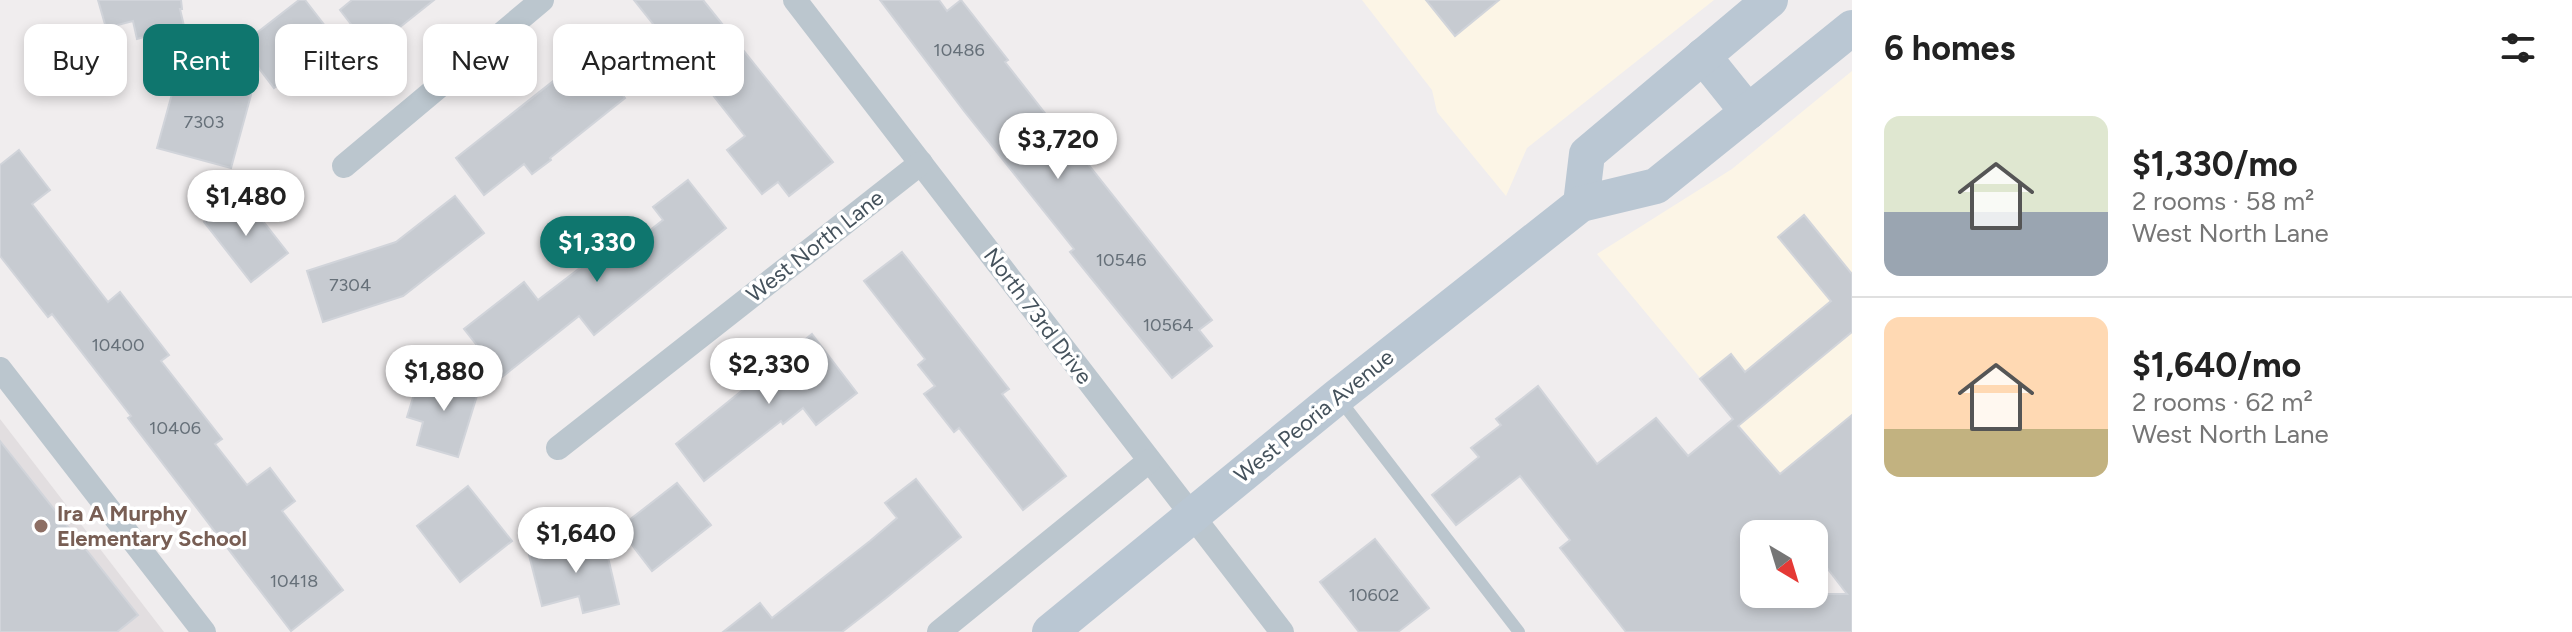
<!DOCTYPE html>
<html lang="en">
<head>
<meta charset="utf-8">
<style>
  body { margin:0; font-family:Figtree,sans-serif; background:#f2f2f2; color:#222; height:100vh; display:flex; flex-direction:column; font-size:30px; white-space:nowrap }
  * { box-sizing:border-box; margin:0 }
  p { font-size:26px; color:#767676 }
  .icon { flex:none; width:44px; height:44px; fill:none; stroke:currentColor; stroke-width:2; stroke-linecap:round; stroke-linejoin:round }
  .map { position:relative; flex:1; overflow:hidden }
  .side { display:flex; flex-direction:column; background:#fff; width:720px }
  .side>* { flex:none }
  .hud { position:absolute; left:24px; top:24px; width:760px; height:72px; display:flex; gap:16px }
  .needle { width:52px; rotate:142deg }
  .buttons { position:absolute; left:1740px; top:520px; display:grid; gap:16px }
  .buttons a { display:grid; place-items:center; width:88px; height:88px; border-radius:16px; background:#fff; box-shadow:0 4px 12px #0003; font-size:40px }
  .price { position:absolute; translate:-50% -68px; padding:0 18px; border-radius:28px; background:#fff; color:#222; font-size:26px; line-height:52px; filter:drop-shadow(0 2px 4px #0008) }
  .price::after { content:''; position:absolute; left:50%; top:48px; width:24px; height:18px; margin-left:-12px; background:inherit; clip-path:polygon(0 0,100% 0,50% 100%) }
  .price.active { background:#0f766e; color:#fff }
  ul { padding:0; list-style:none }
  li { display:flex; align-items:center; gap:24px; height:200px; padding:0 32px }
  li+li { border-top:2px solid #e0e0e0 }
  li span { display:grid; place-items:center; flex:none; width:224px; height:160px; border-radius:16px; color:#555 }
  li>.icon { margin-inline-start:auto }
  span .icon { width:96px; height:96px; fill:#fffc; stroke-width:1 }
  li b { font-size:34px }
  h2 { display:flex; justify-content:space-between; align-items:center; height:96px; padding:0 32px; font-size:34px }
  .pill { padding:0 28px; border-radius:16px; background:#fff; box-shadow:0 4px 12px #0003; font-size:28px; line-height:72px }
  .pill.active { background:#0f766e; color:#fff }
  main { display:flex; flex:1; min-height:0 }
  .map>svg:first-child { display:block }
  .commercial { fill:#fcf5e6 }
  .education { fill:#e2dee0 }
  .building { fill:#c7cbd1; stroke:#d1d4da; stroke-width:2; fill-rule:evenodd }
  .lines { fill:none; stroke-linecap:round; stroke-linejoin:round }
  .service { stroke:#bbc6ce; stroke-width:12 }
  .minor { stroke:#bbc6ce; stroke-width:24 }
  .secondary { stroke:#bac7d3; stroke-width:36 }
  .education-dot { fill:#8d6e63; stroke:#fff; stroke-width:3 }
  .labels { text-anchor:middle; dominant-baseline:central; stroke-width:7; stroke-linejoin:round; paint-order:stroke }
  .number-label { font-size:18px; fill:#667079 }
  .street-label { font-size:22px; fill:#45525c; stroke:#fff }
  .education-label { font-size:22px; font-weight:bold; fill:#785e54; stroke:#fff; text-anchor:start }
</style>
</head>
<body>
<main>
<div class="map">
<svg width="1852" height="632" viewBox="0 0 1852 632">
  <rect width="100%" height="100%" fill="#f0edee"/>
  <!-- commercial -->
  <g class="commercial">
    <polygon points="1362,0 1714,0 1527,148 1506,196 1437,112 1432,90"/>
    <polygon points="1852,71 1852,415 1780,474 1597,254 1732,169"/>
  </g>
  <!-- education -->
  <polygon class="education" points="0,419 164,632 0,632"/>
  <!-- building -->
  <g class="building">
    <polygon points="98,0 181,0 182,9 180,9 184,26 137,39 133,21 106,28"/>
    <polygon points="299,0 305,0 336,40 274,88 241,45"/>
    <polygon points="352,0 434,0 371,50 340,10"/>
    <polygon points="634,0 703,0 833,162 789,196 778,182 762,194 727,150 745,136 675,47 673,49"/>
    <polygon points="880,0 939,0 947,11 961,0 1008,60 1005,62 1066,140 1068,139 1212,320 1199,330 1212,346 1172,378 1070,252 1074,249 964,111"/>
    <polygon points="1426,0 1499,0 1455,36"/>
    <polygon points="590,52 625,98 550,158 551,160 532,174 524,164 484,195 456,158"/>
    <polygon points="177,76 251,95 231,168 157,148"/>
    <polygon points="19,150 50,190 32,204 108,302 120,292 169,355 161,361 222,439 215,444 247,485 270,468 295,501 282,511 343,590 291,631 128,418 131,416 52,314 48,317 0,256 0,165"/>
    <polygon points="688,180 726,228 594,335 579,316 502,377 464,329 524,282 538,300 614,242 622,252 663,220 653,207"/>
    <polygon points="241,193 288,253 251,282 204,222"/>
    <polygon points="455,196 484,233 403,296 323,322 307,271 396,242"/>
    <path d="M 1804,215 L 1852,274 L 1852,332 L 1738,426 L 1780,474 L 1852,415 L 1852,632 L 1626,632 L 1560,548 L 1570,540 L 1520,476 L 1456,525 L 1432,495 L 1479,457 L 1471,448 L 1501,425 L 1496,419 L 1538,386 L 1597,464 L 1656,418 L 1688,456 L 1733,419 L 1700,379 L 1731,354 L 1745,372 L 1831,301 L 1778,237 ZM 1754,534 L 1814,534 L 1814,551 L 1847,594 L 1754,594 Z"/>
    <polygon points="902,252 1009,389 1002,394 1066,476 1023,510 959,428 954,432 924,394 935,386 918,365 925,359 864,281"/>
    <polygon points="812,334 857,393 816,425 803,408 783,424 781,421 704,481 676,444"/>
    <polygon points="436,373 480,386 458,457 417,445 423,422 407,417 418,381 432,386"/>
    <polygon points="0,441 138,615 117,632 0,632"/>
    <polygon points="916,479 961,537 886,598 842,632 723,632 760,603 772,618 870,541 897,518 885,503"/>
    <polygon points="677,483 711,525 652,571 619,528"/>
    <polygon points="468,486 512,541 460,582 417,526"/>
    <polygon points="603,536 619,604 583,613 579,596 542,606 529,555"/>
    <polygon points="1375,539 1429,608 1398,632 1359,632 1320,582"/>
  </g>
  <g class="lines">
    <!-- service -->
    <polyline class="service" points="1340,400 1519,632"/>
    <!-- minor -->
    <g class="minor">
      <polyline points="795,0 1282,632"/>
      <polyline points="344,166 542,0"/>
      <polyline points="0,369 204,632"/>
      <polyline points="558,448 921,163"/>
      <polyline points="939,632 1149,461"/>
    </g>
    <!-- secondary -->
    <g class="secondary">
      <polyline points="1703,56 1748,112"/>
      <polyline points="1581,204 1587,154 1770,0"/>
      <polyline points="1050,632 1337,397 1581,204 1656,186 1852,28"/>
    </g>
  </g>
  <!-- markers -->
  <circle class="education-dot" cx="41" cy="526" r="8"/>
  <g class="labels">
    <!-- number labels -->
    <g class="number-label">
      <text x="959" y="50">10486</text>
      <text x="204" y="122">7303</text>
      <text x="1121" y="260">10546</text>
      <text x="350" y="285">7304</text>
      <text x="1168" y="325">10564</text>
      <text x="118" y="345">10400</text>
      <text x="175" y="428">10406</text>
      <text x="294" y="581">10418</text>
      <text x="1374" y="595">10602</text>
    </g>
    <!-- street labels -->
    <g class="street-label">
      <text transform="translate(815 246) rotate(-38)">West North Lane</text>
      <text transform="translate(1038 316) rotate(53)">North 73rd Drive</text>
      <text transform="translate(1314 416) rotate(-39)">West Peoria Avenue</text>
    </g>
    <!-- education labels -->
    <g class="education-label">
      <text x="57" y="513">Ira A Murphy<tspan x="57" dy="25">Elementary School</tspan></text>
    </g>
  </g>
</svg>
<div class="buttons">
<a><svg class="needle" viewBox="-14 -14 28 28"><path d="M0-13l5 13h-10z" fill="#e53935"/><path d="M0 13l5-13h-10z" fill="#767676"/></svg></a>
</div>
<b class="price" style="left:1058px;top:181px">$3,720</b>
<b class="price" style="left:246px;top:238px">$1,480</b>
<b class="price active" style="left:597px;top:284px">$1,330</b>
<b class="price" style="left:769px;top:406px">$2,330</b>
<b class="price" style="left:444px;top:413px">$1,880</b>
<b class="price" style="left:576px;top:575px">$1,640</b>
<div class="hud">
<a class="pill">Buy</a>
<a class="pill active">Rent</a>
<a class="pill">Filters</a>
<a class="pill">New</a>
<a class="pill">Apartment</a>
</div>
</div>
<section class="side">
<h2>6 homes<svg class="icon" aria-label="filters" viewBox="0 0 24 24"><path d="M4 7h16M4 17h16"/><circle cx="9" cy="7" r="2"/><circle cx="15" cy="17" r="2"/></svg></h2>
<ul>
<li><span style="background:linear-gradient(#dfe7d0 60%,#9aa5b1 0)"><svg class="icon" aria-label="home" viewBox="0 0 24 24"><path d="M3 11l9-7 9 7M6 9v11h12V9"/></svg></span><div><b>$1,330/mo</b><p>2 rooms · 58 m²</p><p>West North Lane</p></div></li>
<li><span style="background:linear-gradient(#ffd9b3 70%,#c2b280 0)"><svg class="icon" aria-label="home" viewBox="0 0 24 24"><path d="M3 11l9-7 9 7M6 9v11h12V9"/></svg></span><div><b>$1,640/mo</b><p>2 rooms · 62 m²</p><p>West North Lane</p></div></li>
</ul>
</section>
</main>
</body>
</html>
